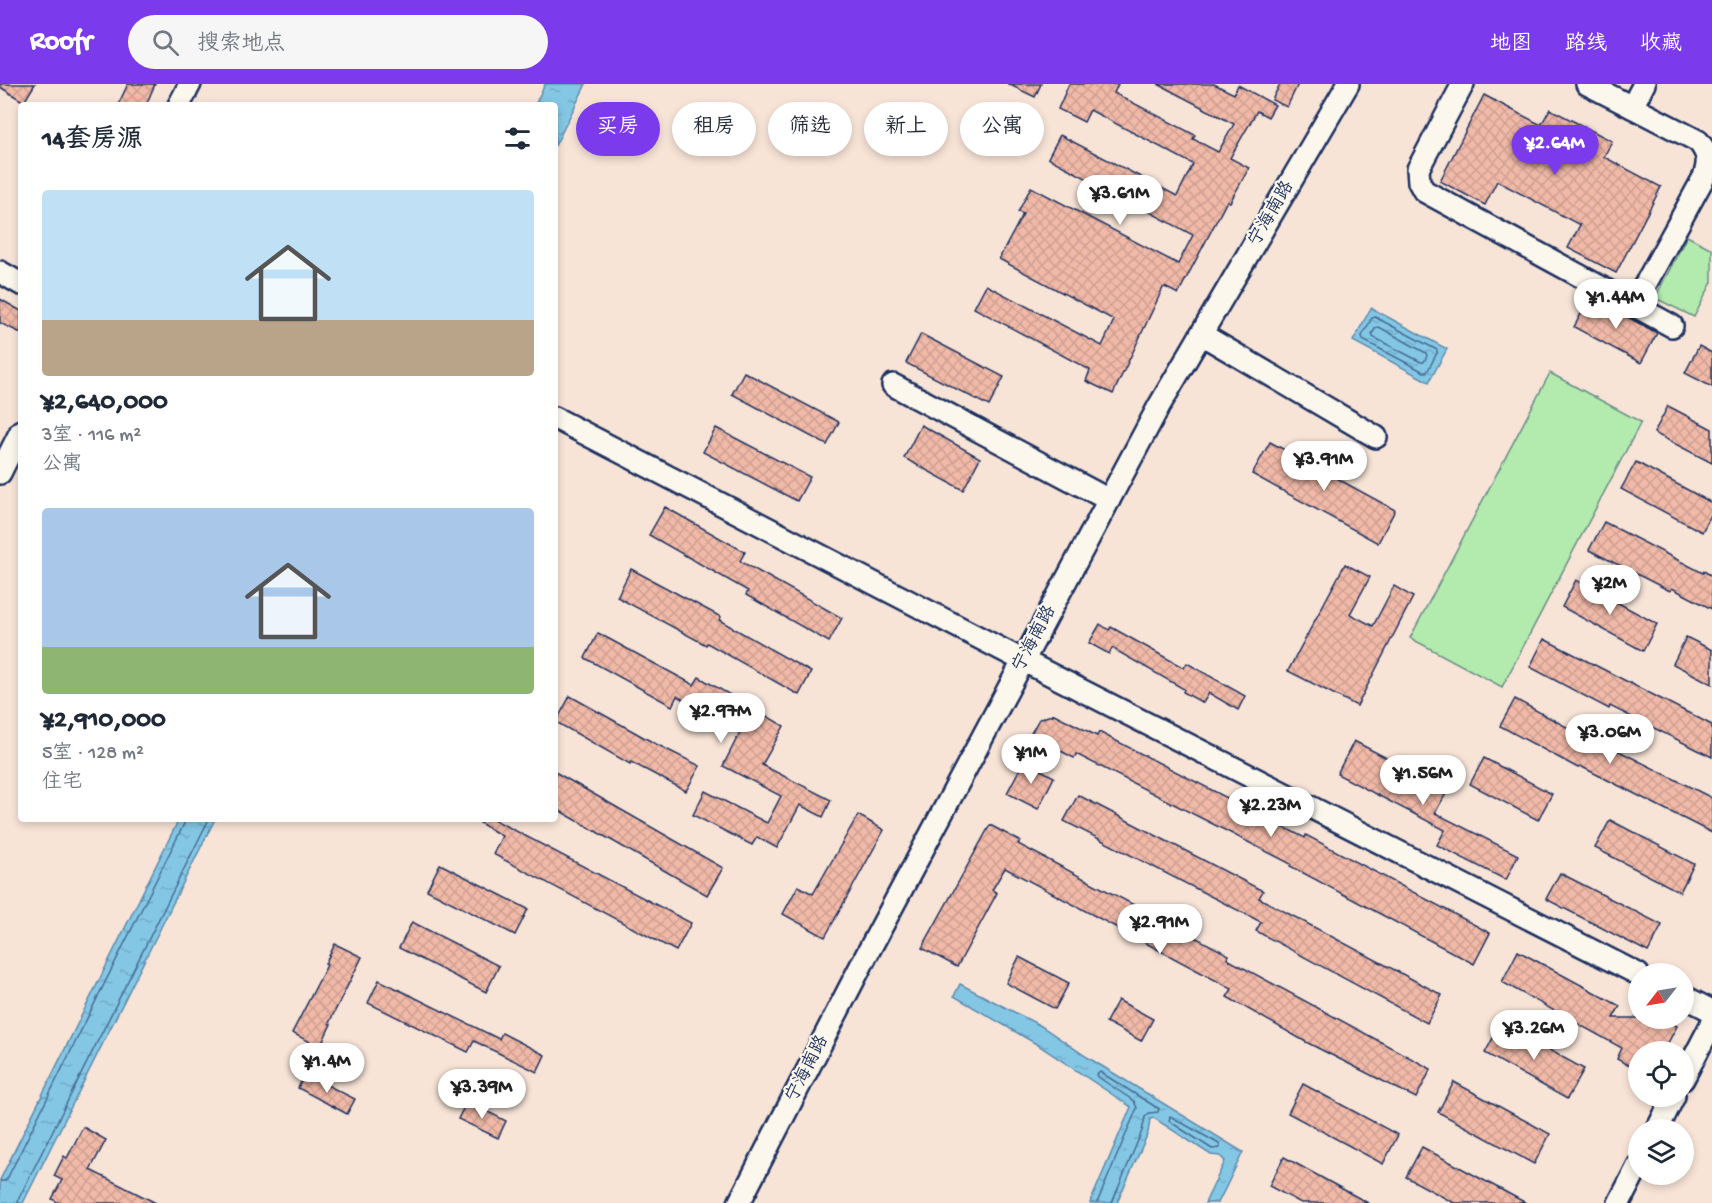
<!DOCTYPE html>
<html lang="zh">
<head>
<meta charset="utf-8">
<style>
  body { margin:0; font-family:"Gochi Hand","LXGW WenKai TC",sans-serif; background:#f6f6f7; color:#1f2937; height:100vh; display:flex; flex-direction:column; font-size:22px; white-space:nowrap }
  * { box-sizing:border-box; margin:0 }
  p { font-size:20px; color:#747a83 }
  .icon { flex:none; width:33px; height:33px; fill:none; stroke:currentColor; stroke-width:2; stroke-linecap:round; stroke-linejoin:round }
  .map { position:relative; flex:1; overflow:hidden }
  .drawer { position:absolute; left:18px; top:18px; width:540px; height:720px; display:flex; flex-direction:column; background:#fff; border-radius:6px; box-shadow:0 3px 9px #0003 }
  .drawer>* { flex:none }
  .guide { position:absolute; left:576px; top:18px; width:570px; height:54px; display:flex; gap:12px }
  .needle { width:39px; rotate:239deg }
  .tools { position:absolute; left:1628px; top:879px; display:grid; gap:12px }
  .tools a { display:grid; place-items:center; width:66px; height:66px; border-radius:50%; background:#fff; box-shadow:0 3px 9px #0003; font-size:30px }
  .price { position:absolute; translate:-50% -51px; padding:0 14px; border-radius:21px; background:#fff; color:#222; font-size:20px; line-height:39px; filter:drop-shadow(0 2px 3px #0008) }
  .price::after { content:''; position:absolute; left:50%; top:36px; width:18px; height:14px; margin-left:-9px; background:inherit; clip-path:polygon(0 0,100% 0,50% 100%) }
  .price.current { background:#7c3aed; color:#fff }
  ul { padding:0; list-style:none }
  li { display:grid; align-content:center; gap:12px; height:318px; padding:0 24px }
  li span { display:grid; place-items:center; height:186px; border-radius:6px; color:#555 }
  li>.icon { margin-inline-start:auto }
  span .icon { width:108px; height:108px; fill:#fffc; stroke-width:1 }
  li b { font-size:26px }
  h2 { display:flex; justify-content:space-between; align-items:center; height:72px; padding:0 24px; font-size:26px }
  .tag { padding:0 21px; border-radius:27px; background:#fff; box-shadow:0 3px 9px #0003; font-size:21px; line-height:54px }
  .tag.current { background:#7c3aed; color:#fff }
  header { display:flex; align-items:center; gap:36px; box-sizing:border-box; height:84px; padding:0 30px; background:#7c3aed; color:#fff }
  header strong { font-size:28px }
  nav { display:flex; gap:33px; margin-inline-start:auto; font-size:21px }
  .search { width:420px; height:54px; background:#f6f6f7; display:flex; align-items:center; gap:15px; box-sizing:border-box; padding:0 21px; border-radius:33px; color:#747a83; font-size:22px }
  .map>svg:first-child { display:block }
  .green { fill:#b3eaad; stroke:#678c86; stroke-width:1.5 }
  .water { fill:url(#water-ripples); stroke:#5a8aaf; stroke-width:1.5 }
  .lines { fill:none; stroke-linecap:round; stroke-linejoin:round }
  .shore { stroke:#456c94; stroke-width:1.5 }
  .building { fill:url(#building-cross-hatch); stroke:#1b2f5e; stroke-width:1.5 }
  .minor-casing { stroke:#1b2f5e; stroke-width:26 }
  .minor { stroke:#fbf7ec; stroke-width:21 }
  .labels { text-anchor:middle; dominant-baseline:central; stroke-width:4.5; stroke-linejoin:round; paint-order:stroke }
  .street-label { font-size:18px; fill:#1b2f5e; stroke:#fbf7ec }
</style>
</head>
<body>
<header>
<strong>Roofr</strong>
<div class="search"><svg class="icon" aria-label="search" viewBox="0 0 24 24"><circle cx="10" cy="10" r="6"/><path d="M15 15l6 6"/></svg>搜索地点</div>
<nav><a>地图</a><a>路线</a><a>收藏</a></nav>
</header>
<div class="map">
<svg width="1712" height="1119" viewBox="0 0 1712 1119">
  <defs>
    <pattern id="water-ripples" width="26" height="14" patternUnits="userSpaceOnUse" patternTransform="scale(1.5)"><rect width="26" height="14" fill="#84c7e5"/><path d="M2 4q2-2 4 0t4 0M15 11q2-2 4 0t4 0" fill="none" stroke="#71abc7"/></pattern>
    <pattern id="building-cross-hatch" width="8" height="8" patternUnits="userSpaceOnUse" patternTransform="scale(1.5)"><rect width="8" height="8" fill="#f1b9a7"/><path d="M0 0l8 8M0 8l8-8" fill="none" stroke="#ce9f92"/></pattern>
  </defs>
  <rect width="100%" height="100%" fill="#f8e4d7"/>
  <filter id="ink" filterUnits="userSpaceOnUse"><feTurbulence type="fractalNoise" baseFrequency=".0167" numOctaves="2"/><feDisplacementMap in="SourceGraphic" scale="12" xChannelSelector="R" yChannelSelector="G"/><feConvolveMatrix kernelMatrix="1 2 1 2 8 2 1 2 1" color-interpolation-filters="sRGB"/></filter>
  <g filter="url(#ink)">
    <!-- green -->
    <g class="green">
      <polygon points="1687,152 1712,165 1712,198 1694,233 1655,214"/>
      <polygon points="1550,289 1641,338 1502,603 1410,554"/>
    </g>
    <!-- water -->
    <g class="water">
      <polygon points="545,0 586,0 555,62 555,21 535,21"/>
      <polygon points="1371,224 1447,265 1429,298 1353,257"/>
      <polygon points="179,735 215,735 23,1119 0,1119 0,1096"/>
      <polygon points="960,900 1041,942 1087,973 1243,1068 1218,1119 1205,1119 1225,1077 1220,1072 1211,1071 1154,1034 1150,1035 1148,1049 1117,1119 1090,1119 1131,1023 1038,961 954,912"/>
    </g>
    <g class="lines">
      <!-- shore -->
      <g class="shore">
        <polygon points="1375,233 1437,266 1437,269 1427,288 1424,288 1363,256 1362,252 1372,234"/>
        <polygon points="1379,243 1426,269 1427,272 1424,278 1421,278 1373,253 1372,250 1375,245"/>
        <polygon points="1170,1032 1219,1060 1220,1064 1212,1065 1169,1037"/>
        <polyline points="0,1097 5,1097 8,1093 184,740 184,735"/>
        <polyline points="18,1119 19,1114 209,735"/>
        <polyline points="1097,1119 1137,1024 1134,1017 1098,993 1097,990 1100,988 1159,1025 1158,1028 1149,1029 1145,1033 1142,1047 1112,1119"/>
      </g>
    </g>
    <!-- building -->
    <g class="building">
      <polygon points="0,0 35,0 24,18 0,3"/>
      <polygon points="128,0 155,0 146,21 118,21"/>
      <polygon points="1008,0 1041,0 1035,13"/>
      <polygon points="1069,0 1118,0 1114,9 1195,51 1193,55 1218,68 1234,40 1158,0 1214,0 1234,10 1238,1 1275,21 1268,33 1257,27 1230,74 1249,84 1230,118 1227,117 1178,210 1165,203 1163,204 1113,310 1086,297 1090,286 974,224 986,201 1102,262 1114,236 999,175 1023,130 1018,128 1031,103 1178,180 1193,151 1048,74 1060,51 1177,112 1193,80 1090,26 1084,38 1058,25"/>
      <polygon points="1280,0 1298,0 1287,23 1272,16"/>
      <polygon points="1484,11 1541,41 1550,25 1612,57 1604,73 1661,103 1616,189 1568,164 1580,141 1497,97 1485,121 1440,97"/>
      <polygon points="1590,213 1657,249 1641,279 1574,243"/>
      <polygon points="0,215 21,227 21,249 0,239"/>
      <polygon points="921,250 1004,293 989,322 906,279"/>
      <polygon points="1699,262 1712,269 1712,303 1685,289"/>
      <polygon points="744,288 839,338 827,361 732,310"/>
      <polygon points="1668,322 1712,345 1712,379 1654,349"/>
      <polygon points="921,341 980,374 963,406 904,374"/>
      <polygon points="716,344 810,393 797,417 703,368"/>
      <polygon points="1270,358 1395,426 1378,459 1252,390"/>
      <polygon points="1636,378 1712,419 1712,429 1702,448 1621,405"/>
      <polygon points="665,423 745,468 740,477 842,534 829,558 746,511 748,507 649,451"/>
      <polygon points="1604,438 1703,489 1704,487 1712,492 1712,525 1672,504 1670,507 1589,466"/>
      <polygon points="1345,480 1370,493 1350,530 1373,542 1394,502 1413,513 1357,622 1288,587"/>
      <polygon points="631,485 721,533 719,536 811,588 799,611 707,559 706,561 617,513"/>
      <polygon points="1576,496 1657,540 1643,567 1562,523"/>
      <polygon points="1100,540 1109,546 1111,543 1184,584 1187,579 1245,612 1238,626 1209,609 1203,619 1183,608 1184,605 1112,564 1109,570 1089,559"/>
      <polygon points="598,549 694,601 699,593 784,642 762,681 831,716 823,733 800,721 777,764 757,753 752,761 693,731 705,707 767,739 781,712 723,682 740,648 677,612 672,622 585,574"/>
      <polygon points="1686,553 1712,566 1712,600 1673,580"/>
      <polygon points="1544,555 1712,641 1712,673 1610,622 1609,625 1530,583"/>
      <polygon points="570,612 654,659 700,682 686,707 631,678 630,680 556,638"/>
      <polygon points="1515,615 1609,666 1611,663 1712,714 1712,749 1580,682 1578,684 1500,642"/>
      <polygon points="1054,630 1097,652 1099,648 1305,754 1306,751 1490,849 1474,880 1290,782 1291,780 1076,670 1074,674 1030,651 1039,635"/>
      <polygon points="1354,657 1448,706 1435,729 1518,771 1506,796 1437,761 1445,746 1337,690"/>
      <polygon points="1484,674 1552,710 1538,736 1470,700"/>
      <polygon points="1024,677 1054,693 1038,725 1007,709"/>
      <polygon points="555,688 723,784 707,811 555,724"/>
      <polygon points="1078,711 1263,807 1259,814 1442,911 1427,939 1256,847 1261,838 1064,737"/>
      <polygon points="858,731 884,746 825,853 783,830 798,802 813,810"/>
      <polygon points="483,735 493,735 691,839 676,867 493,770 502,752 480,739"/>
      <polygon points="1610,736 1694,780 1680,808 1595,764"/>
      <polygon points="990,741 1020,757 1018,760 1229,871 1227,875 1431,985 1416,1014 1306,958 1227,913 1232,905 1005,784 992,806 997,809 957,883 922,864"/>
      <polygon points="440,780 528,825 515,851 427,806"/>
      <polygon points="1560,789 1662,841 1648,868 1546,815"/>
      <polygon points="412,838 499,882 486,908 399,864"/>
      <polygon points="335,860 362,873 329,939 331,940 320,963 292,949 327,881 325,880"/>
      <polygon points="1518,867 1620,922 1613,934 1664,934 1677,942 1663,968 1638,968 1638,987 1617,975 1622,964 1502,898"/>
      <polygon points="1019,873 1069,899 1055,925 1006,899"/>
      <polygon points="379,896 499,955 502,949 545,971 537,988 474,957 468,968 368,919"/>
      <polygon points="1118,916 1153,935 1141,957 1106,938"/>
      <polygon points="1501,939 1584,985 1567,1015 1485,969"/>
      <polygon points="305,990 355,1015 347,1030 298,1004"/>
      <polygon points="1454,998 1550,1050 1534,1080 1438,1028"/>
      <polygon points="1303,1000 1398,1051 1383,1080 1288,1029"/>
      <polygon points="467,1017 506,1037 498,1054 458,1035"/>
      <polygon points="83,1043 106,1056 90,1086 156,1119 59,1119 52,1115 62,1096 54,1092 64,1072 67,1074"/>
      <polygon points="1422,1063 1526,1119 1454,1119 1406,1093"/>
      <polygon points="1284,1073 1368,1119 1301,1119 1269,1102"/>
    </g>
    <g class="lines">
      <defs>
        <g id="minor">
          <polyline points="1463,0 1418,85 1419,98 1424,107 1672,242"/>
          <path d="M 1587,0 L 1698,57 C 1709,70 1709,78 1704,93 L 1634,221"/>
          <polyline points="179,21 190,0"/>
          <polyline points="1632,23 1644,0"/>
          <polyline points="0,188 21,200"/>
          <polyline points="1201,250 1376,353"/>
          <polyline points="893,301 1109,416"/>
          <polyline points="555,334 1024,577 1638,890"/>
          <polyline points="0,389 21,347"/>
          <polyline points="1683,912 1712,927"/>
          <polyline points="1683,995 1712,939"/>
          <polyline points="1657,1046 1674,1012"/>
          <polyline points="739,1119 866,872 1159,322 1348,0"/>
          <polyline points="1619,1119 1638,1082"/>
        </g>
      </defs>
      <!-- minor casing -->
      <use href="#minor" class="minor-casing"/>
      <!-- minor -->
      <use href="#minor" class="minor"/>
    </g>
  </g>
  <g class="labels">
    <!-- street labels -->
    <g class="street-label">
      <text transform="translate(1272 130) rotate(-60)">宁海南路</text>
      <text transform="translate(1035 555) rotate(-62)">宁海南路</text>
      <text transform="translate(808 985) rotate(-63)">宁海南路</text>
    </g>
  </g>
</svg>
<div class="tools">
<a><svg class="needle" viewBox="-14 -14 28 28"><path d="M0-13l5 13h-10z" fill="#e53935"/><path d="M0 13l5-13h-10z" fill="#747a83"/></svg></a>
<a><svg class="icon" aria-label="locate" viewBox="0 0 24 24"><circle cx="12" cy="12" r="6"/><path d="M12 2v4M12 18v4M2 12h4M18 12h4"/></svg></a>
<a><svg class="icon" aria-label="layers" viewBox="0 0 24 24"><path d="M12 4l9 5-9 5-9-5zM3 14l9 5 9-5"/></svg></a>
</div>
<b class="price current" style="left:1555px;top:92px">¥2.64M</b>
<b class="price" style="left:1120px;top:142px">¥3.61M</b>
<b class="price" style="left:1616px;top:246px">¥1.44M</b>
<b class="price" style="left:1324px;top:408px">¥3.91M</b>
<b class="price" style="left:1610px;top:532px">¥2M</b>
<b class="price" style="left:721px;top:660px">¥2.97M</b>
<b class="price" style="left:1610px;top:681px">¥3.06M</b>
<b class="price" style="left:1031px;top:701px">¥1M</b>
<b class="price" style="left:1423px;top:722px">¥1.56M</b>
<b class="price" style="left:1271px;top:754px">¥2.23M</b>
<b class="price" style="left:1160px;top:871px">¥2.91M</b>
<b class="price" style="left:1534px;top:977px">¥3.26M</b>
<b class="price" style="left:327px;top:1010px">¥1.4M</b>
<b class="price" style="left:482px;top:1036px">¥3.39M</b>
<div class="guide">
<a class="tag current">买房</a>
<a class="tag">租房</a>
<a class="tag">筛选</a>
<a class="tag">新上</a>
<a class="tag">公寓</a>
</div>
<section class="drawer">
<h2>14套房源<svg class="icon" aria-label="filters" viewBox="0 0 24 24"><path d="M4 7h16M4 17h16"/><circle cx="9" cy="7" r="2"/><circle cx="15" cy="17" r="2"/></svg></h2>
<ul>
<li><span style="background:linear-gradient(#bfe0f5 70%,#b9a48a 0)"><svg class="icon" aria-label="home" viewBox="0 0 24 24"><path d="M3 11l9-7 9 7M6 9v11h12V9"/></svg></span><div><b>¥2,640,000</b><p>3室 · 116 m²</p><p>公寓</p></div></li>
<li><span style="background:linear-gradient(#a9c7e8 75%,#8fb573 0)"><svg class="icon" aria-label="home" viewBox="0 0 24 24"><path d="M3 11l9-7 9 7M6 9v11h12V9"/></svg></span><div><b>¥2,910,000</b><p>5室 · 128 m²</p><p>住宅</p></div></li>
</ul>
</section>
</div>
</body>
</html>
